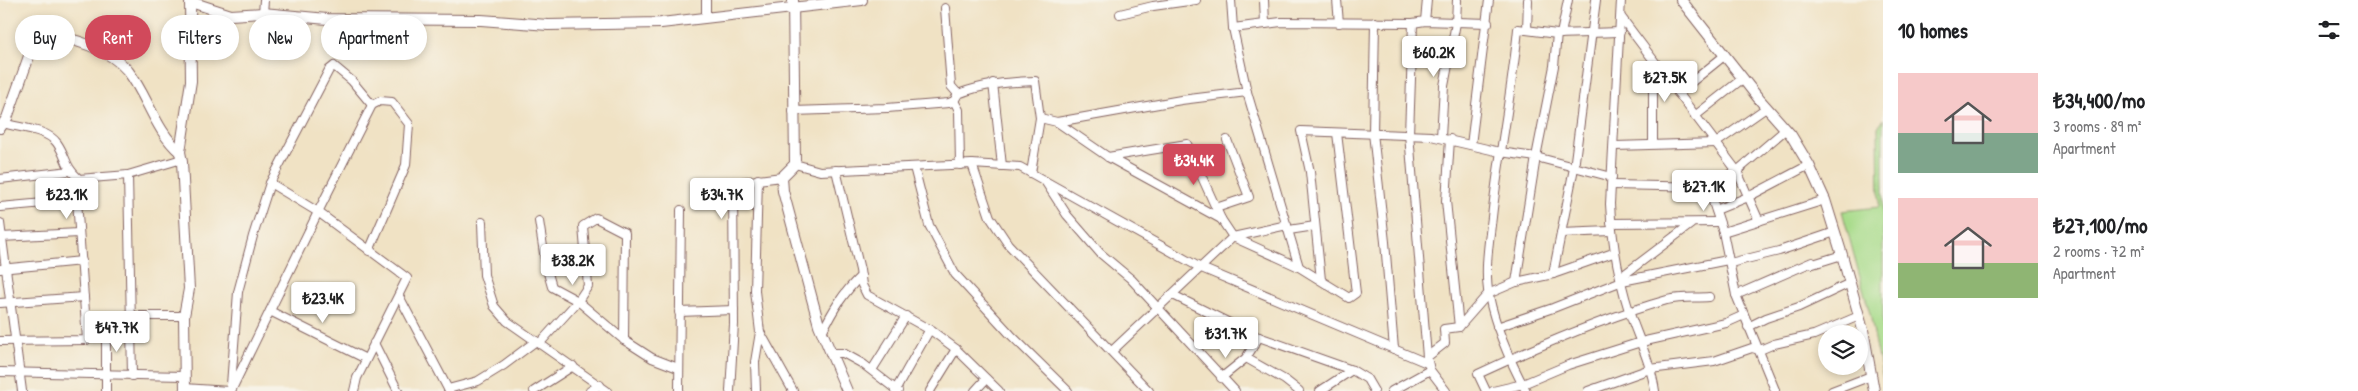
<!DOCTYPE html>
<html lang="en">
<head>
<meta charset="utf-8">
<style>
  body { margin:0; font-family:"Patrick Hand",sans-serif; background:#f2f2f2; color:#202124; height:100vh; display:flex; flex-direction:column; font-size:19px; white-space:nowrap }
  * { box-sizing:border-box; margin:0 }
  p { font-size:16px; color:#757577 }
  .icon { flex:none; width:28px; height:28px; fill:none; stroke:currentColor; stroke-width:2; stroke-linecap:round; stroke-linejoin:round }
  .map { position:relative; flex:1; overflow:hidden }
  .details { display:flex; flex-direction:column; background:#fff; width:475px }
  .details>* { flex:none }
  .hud { position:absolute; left:15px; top:15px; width:475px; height:45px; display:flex; gap:10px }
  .tools { position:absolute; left:1818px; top:325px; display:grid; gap:10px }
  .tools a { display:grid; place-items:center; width:50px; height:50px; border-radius:50%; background:#fff; box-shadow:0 2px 8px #0003; font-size:25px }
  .price { position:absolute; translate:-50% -42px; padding:0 11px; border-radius:5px; background:#fff; color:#222; font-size:16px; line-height:32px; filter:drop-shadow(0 1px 2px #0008) }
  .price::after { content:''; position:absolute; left:50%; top:30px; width:15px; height:11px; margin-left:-8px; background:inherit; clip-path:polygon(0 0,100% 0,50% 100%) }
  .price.current { background:#d1495b; color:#fff }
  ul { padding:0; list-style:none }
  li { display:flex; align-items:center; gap:15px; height:125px; padding:0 15px }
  li span { display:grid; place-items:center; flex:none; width:140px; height:100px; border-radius:0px; color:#555 }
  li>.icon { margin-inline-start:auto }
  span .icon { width:60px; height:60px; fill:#fffc; stroke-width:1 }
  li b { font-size:21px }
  h2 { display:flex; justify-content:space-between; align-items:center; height:60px; padding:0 15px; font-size:21px }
  .chip { padding:0 18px; border-radius:22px; background:#fff; box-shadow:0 2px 8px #0003; font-size:18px; line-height:45px }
  .chip.current { background:#d1495b; color:#fff }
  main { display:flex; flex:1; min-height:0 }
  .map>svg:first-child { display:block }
  .green { fill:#a8dc8b; stroke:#797e5b }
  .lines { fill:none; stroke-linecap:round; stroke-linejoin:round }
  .street-casing { stroke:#846361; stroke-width:10 }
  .secondary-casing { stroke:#846361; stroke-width:12 }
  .street { stroke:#fff; stroke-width:8 }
  .secondary { stroke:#fff; stroke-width:10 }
</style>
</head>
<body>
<main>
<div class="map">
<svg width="1883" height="391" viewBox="0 0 1883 391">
  <rect width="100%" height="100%" fill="#f7f3e8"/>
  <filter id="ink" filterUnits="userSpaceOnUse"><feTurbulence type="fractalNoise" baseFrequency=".02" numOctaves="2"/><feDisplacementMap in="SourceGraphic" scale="10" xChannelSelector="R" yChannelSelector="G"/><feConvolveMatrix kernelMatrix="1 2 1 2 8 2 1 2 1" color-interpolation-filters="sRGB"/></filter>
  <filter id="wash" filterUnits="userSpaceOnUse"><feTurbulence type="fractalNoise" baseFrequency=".0096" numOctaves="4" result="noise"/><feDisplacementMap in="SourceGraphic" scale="20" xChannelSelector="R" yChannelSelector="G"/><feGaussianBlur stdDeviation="1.12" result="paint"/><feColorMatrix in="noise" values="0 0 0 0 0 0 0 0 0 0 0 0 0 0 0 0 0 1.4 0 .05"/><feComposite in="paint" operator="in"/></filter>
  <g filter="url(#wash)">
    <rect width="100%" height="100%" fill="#f0e2c4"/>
    <!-- green -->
    <polygon class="green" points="1883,119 1883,379 1870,314 1842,211 1879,207 1878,127"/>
  </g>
  <g filter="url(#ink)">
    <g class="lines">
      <defs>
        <g id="street">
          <polyline points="706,0 706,18"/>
          <polyline points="1231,0 1233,28 1247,92 1299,267"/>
          <polyline points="1264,0 1265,24"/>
          <polyline points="1337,0 1339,23"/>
          <path d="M 1621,0 L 1610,204 C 1612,243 1618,277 1630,314 C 1639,340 1651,364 1655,391"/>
          <polyline points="945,8 951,86 958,94"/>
          <polyline points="263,13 264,0"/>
          <polyline points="1120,14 1153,6 1196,0"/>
          <polyline points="1621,17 1737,171 1759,221"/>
          <polyline points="1425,21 1427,0"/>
          <polyline points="1375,22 1373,133 1385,242 1394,349"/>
          <polyline points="1413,23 1409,134 1427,357"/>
          <polyline points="1233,28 1281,22 1413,23 1425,21 1488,23"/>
          <polyline points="1527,30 1528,0"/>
          <polyline points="1561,34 1568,0"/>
          <polyline points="993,83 1002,166"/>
          <polyline points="1678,93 1724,56"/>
          <polyline points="954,101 959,110 960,165"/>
          <path d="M 793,111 L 887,108 L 949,103 L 954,101 L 958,94 C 984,84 1007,82 1035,81 L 1040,118 L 1031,173"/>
          <polyline points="1695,116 1742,79"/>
          <polyline points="1040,118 1057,122 1108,157 1221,219"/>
          <polyline points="1057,122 1181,100 1247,92"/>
          <path d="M 3,123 C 19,128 47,129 57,143 C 67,157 64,166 79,179 L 128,175 L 182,159"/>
          <polyline points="1441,137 1444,86 1456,23 1457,0"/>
          <polyline points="1450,139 1446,201 1459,327"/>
          <polyline points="1653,144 1653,61"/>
          <polyline points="1471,145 1489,0"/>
          <polyline points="1615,146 1716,143 1766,108"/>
          <polyline points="1108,157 1187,144 1221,219 1233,237 1299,267 1349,298 1356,293 1337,133"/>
          <polyline points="795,164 820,171 972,164 1020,167 1199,267 1427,363"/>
          <polyline points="972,164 990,217 1008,244 1149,391"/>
          <polyline points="914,167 929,225 955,274 1011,335 1068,391"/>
          <polyline points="836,170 860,270 862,285 867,295 932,331 956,349 999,391"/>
          <polyline points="128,175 132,376"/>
          <polyline points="0,179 70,171"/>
          <polyline points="1045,181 1067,215 1100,253 1131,279 1235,391"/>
          <polyline points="270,183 318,212 372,105 380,101 392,102 409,124 406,165 369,251"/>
          <polyline points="1612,185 1708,187 1737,171 1785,130"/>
          <polyline points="1708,187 1723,232 1736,295 1775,390"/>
          <polyline points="0,207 77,200"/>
          <polyline points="1216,208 1249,197 1227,140"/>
          <polyline points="1716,210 1748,197 1809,165"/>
          <polyline points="539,221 546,266 552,287 578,301 624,340 652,358 678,368"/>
          <polyline points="482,222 484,275 494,306 507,321 607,391"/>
          <polyline points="0,223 22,391"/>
          <polyline points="1611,223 1719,222"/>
          <polyline points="1289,230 1315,226"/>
          <polyline points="1723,232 1825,200"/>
          <polyline points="1561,233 1611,231"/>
          <polyline points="1,237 79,233"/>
          <polyline points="1730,263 1779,251 1835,232"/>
          <polyline points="0,269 82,261"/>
          <polyline points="1553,274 1574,168 1596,0"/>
          <polyline points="1621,277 1691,224"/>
          <polyline points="1321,280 1310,172 1301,131 1431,136 1500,152 1536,157 1612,177"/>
          <polyline points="1516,282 1536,157 1554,66 1557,34"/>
          <polyline points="1173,295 1256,336 1352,370 1367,379 1374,391"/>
          <polyline points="1736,295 1812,262 1813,264 1842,255"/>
          <polyline points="399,296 449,391"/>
          <polyline points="0,303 84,297"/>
          <polyline points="270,311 366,359"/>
          <polyline points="679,312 734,310"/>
          <polyline points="1497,327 1553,308 1622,281 1728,260"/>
          <polyline points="1748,327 1766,318 1799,307 1850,283"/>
          <polyline points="760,332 793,391"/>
          <path d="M 822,332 C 833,310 843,293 861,276"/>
          <polyline points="1259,337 1246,358 1285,380 1299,391"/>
          <polyline points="0,341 87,340 77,200 79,179"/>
          <polyline points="374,343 398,391"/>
          <polyline points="539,344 578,301 588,286 583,226 596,218 625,233 624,340"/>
          <polyline points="1112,351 1233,237 1287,225"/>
          <polyline points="831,353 843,353 863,364 898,391"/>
          <polyline points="872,370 906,316"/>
          <polyline points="0,372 183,376"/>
          <polyline points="1221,378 1246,358"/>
          <polyline points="231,385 238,292 253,236 270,183 329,70 334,66 352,81 372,105"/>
          <polyline points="184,388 229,391"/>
          <polyline points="448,389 478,381 504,365 536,341"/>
          <polyline points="106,391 106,316 184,316"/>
          <polyline points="231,391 318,212 407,278 357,378 354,391"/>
          <polyline points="534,391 573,366"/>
          <polyline points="590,391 600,385"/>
          <polyline points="679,391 681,210"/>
          <polyline points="730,391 734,324 733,183 782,177"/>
          <polyline points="756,391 755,362 760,332 755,291 758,179"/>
          <polyline points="895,391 930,329"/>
          <polyline points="930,391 956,349"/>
          <polyline points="975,391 986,379"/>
          <polyline points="1320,391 1352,370"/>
          <polyline points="1392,391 1430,370"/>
          <polyline points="1446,391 1430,370 1427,357 1445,343 1444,329 1459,327 1488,294 1516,282 1553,274 1613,253"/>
          <path d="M 1486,391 L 1478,374 C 1538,346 1603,318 1667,300 C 1680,297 1696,298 1709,297"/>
          <polyline points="1493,391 1523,384 1568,365 1641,342 1726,323 1744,315"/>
          <path d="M 1526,391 C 1510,361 1496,330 1489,296 C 1484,271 1489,242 1492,217 C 1499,154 1512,92 1518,29 L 1557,34 L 1620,32"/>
          <polyline points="1588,391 1650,369 1714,361 1752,348 1760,350 1774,344 1814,335 1859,316"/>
          <polyline points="1832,391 1871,376"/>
        </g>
        <g id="secondary">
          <polyline points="793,0 795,164 782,177 783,191 819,325 847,391"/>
          <polyline points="1681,0 1759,99 1791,135 1809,165 1825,200 1842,255 1863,330 1874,391"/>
          <polyline points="191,2 231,15 263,13 327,19 481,20 548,25 661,23 862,0"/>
          <path d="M 0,128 L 7,118 L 33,45 L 44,35 C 72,37 110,49 128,71 C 148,97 155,130 180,152"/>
          <polyline points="185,391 184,316 189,289 182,162 180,152 191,81 190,0"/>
        </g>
      </defs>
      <!-- street casing -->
      <use href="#street" class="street-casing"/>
      <!-- secondary casing -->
      <use href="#secondary" class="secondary-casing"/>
      <!-- street -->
      <use href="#street" class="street"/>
      <!-- secondary -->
      <use href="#secondary" class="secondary"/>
    </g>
  </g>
</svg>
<div class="tools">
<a><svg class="icon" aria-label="layers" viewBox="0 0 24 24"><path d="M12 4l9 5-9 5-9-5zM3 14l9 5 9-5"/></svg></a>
</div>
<b class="price" style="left:1434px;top:78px">₺60.2K</b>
<b class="price" style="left:1665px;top:103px">₺27.5K</b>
<b class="price current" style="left:1194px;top:186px">₺34.4K</b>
<b class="price" style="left:1704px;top:212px">₺27.1K</b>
<b class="price" style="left:67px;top:220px">₺23.1K</b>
<b class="price" style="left:722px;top:220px">₺34.7K</b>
<b class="price" style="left:573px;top:286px">₺38.2K</b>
<b class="price" style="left:323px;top:324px">₺23.4K</b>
<b class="price" style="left:117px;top:353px">₺47.7K</b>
<b class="price" style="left:1226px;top:359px">₺31.7K</b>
<div class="hud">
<a class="chip">Buy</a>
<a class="chip current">Rent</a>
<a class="chip">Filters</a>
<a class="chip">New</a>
<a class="chip">Apartment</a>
</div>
</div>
<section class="details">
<h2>10 homes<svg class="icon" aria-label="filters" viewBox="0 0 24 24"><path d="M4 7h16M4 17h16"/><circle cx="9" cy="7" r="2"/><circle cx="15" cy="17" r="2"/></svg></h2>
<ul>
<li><span style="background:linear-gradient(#f6c9c9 60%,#7fa58c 0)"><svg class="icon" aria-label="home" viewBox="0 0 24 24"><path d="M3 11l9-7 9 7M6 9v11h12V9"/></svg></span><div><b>₺34,400/mo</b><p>3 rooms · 89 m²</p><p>Apartment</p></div></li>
<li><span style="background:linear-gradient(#f6c9c9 65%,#8fb573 0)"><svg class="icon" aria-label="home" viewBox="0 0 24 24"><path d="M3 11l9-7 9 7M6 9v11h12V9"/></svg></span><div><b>₺27,100/mo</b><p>2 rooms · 72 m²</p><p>Apartment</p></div></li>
</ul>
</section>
</main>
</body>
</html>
